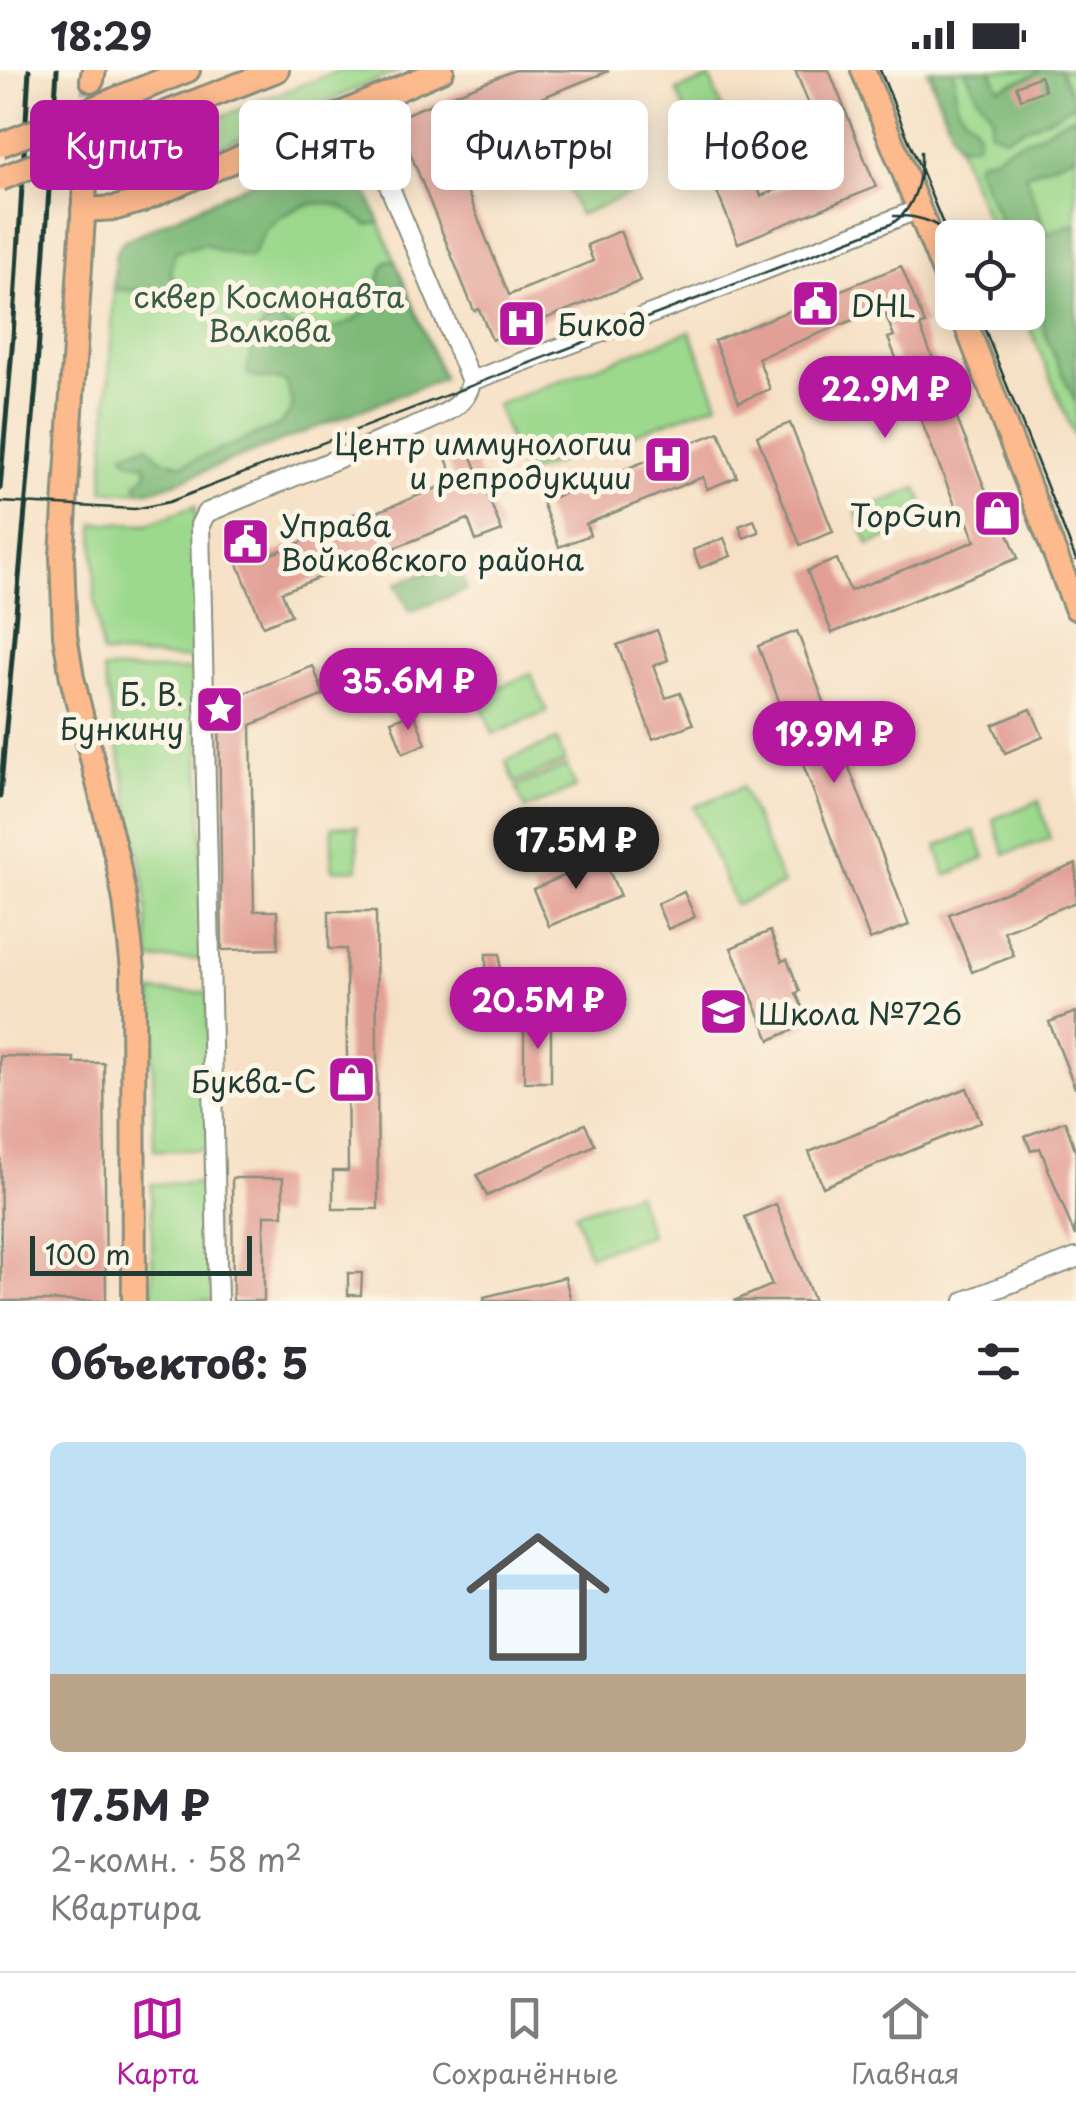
<!DOCTYPE html>
<html lang="ru">
<head>
<meta charset="utf-8">
<style>
  body { margin:0; font-family:"Playpen Sans",sans-serif; background:#f2f2f3; color:#2b2b33; height:100vh; display:flex; flex-direction:column; font-size:38px; white-space:nowrap }
  * { box-sizing:border-box; margin:0 }
  p { font-size:32px; color:#7c7c81 }
  .icon { flex:none; width:55px; height:55px; fill:none; stroke:currentColor; stroke-width:2; stroke-linecap:round; stroke-linejoin:round }
  .map { position:relative; height:1231px; overflow:hidden }
  .details { display:flex; flex-direction:column; background:#fff; flex:1 }
  .details>* { flex:none }
  .hud { position:absolute; left:30px; top:30px; width:1018px; height:90px; display:flex; gap:20px }
  .tools { position:absolute; left:935px; top:150px; display:grid; gap:20px }
  .tools a { display:grid; place-items:center; width:110px; height:110px; border-radius:15px; background:#fff; box-shadow:0 5px 25px #0003; font-size:50px }
  .scale { position:absolute; left:30px; bottom:25px; width:222px; box-sizing:border-box; padding-left:10px; border:5px solid #1f3d34; border-top:0; font-size:28px; line-height:35px; white-space:nowrap; color:#1f3d34; -webkit-text-stroke:8px #fcf5e5; paint-order:stroke }
  .price { position:absolute; translate:-50% -85px; padding:0 22px; border-radius:35px; background:#b5179e; color:#fff; font-size:32px; line-height:65px; filter:drop-shadow(0 2px 5px #0008) }
  .price::after { content:''; position:absolute; left:50%; top:60px; width:30px; height:22px; margin-left:-15px; background:inherit; clip-path:polygon(0 0,100% 0,50% 100%) }
  .price.current { background:#222; color:#fff }
  ul { padding:0; list-style:none }
  li { display:grid; align-content:center; gap:20px; height:530px; padding:0 50px }
  li+li { border-top:2px solid #e1e1e2 }
  li span { display:grid; place-items:center; height:310px; border-radius:15px; color:#555 }
  li>.icon { margin-inline-start:auto }
  span .icon { width:180px; height:180px; fill:#fffc; stroke-width:1 }
  li b { font-size:42px }
  h2 { display:flex; justify-content:space-between; align-items:center; height:120px; padding:0 50px; font-size:42px }
  .pill { padding:0 35px; border-radius:15px; background:#fff; box-shadow:0 5px 25px #0003; font-size:35px; line-height:90px }
  .pill.current { background:#b5179e; color:#fff }
  .status { display:flex; justify-content:space-between; align-items:center; height:70px; padding:0 50px; background:#fff; direction:ltr }
  .status svg { height:28px; fill:currentColor }
  .menu { display:flex; justify-content:space-around; align-items:center; height:140px; border-top:2px solid #e1e1e2; background:#fff; font-size:28px; color:#7c7c81 }
  .menu a { display:grid; justify-items:center; gap:5px }
  .menu .current { color:#b5179e }
  .map>svg:first-child { display:block }
  .green { fill:#9cd98d; stroke:#5e8b60; stroke-width:2.5 }
  .forest { fill:#7db978; stroke:#4e7b56; stroke-width:2.5 }
  .building { fill:#e29f95 }
  .lines { fill:none; stroke-linecap:round; stroke-linejoin:round }
  .major-tunnel { stroke:#cbc0a9; stroke-width:22; stroke-dasharray:22 11; stroke-linecap:butt }
  .minor-casing { stroke:#8a8f7d; stroke-width:22 }
  .major-casing { stroke:#8a8f7d; stroke-width:28 }
  .minor { stroke:#fff; stroke-width:18 }
  .major { stroke:#fcba8d; stroke-width:22 }
  .tram { stroke:#1f3d34; stroke-width:2.5 }
  .rail { stroke:#1f3d34; stroke-width:5 }
  .major-bridge-casing { stroke:#8a8f7d; stroke-width:28; stroke-linecap:butt }
  .major-bridge { stroke:#fcba8d; stroke-width:22 }
  .labels { text-anchor:middle; dominant-baseline:central; stroke-width:10; stroke-linejoin:round; paint-order:stroke }
  .park-label { font-size:30px; fill:#385c46; stroke:#fcf5e5 }
  .poi-label { font-size:30px; fill:#1f3d34; stroke:#fcf5e5; text-anchor:start }
</style>
</head>
<body>
<div class="status"><b>18:29</b><svg viewBox="0 0 49 12"><path d="M0 12V9h3v3zM5 12V6h3v6zM10 12V3h3v9zM15 12V0h3v12zM26 1h20v11H26zM47 4h2v5h-2z"/></svg></div>
<div class="map">
<svg width="1076" height="1231" viewBox="0 0 1076 1231">
  <rect width="100%" height="100%" fill="#fcf5e5"/>
  <filter id="ink" filterUnits="userSpaceOnUse"><feTurbulence type="fractalNoise" baseFrequency=".01" numOctaves="2"/><feDisplacementMap in="SourceGraphic" scale="20" xChannelSelector="R" yChannelSelector="G"/><feConvolveMatrix kernelMatrix="1 2 1 2 8 2 1 2 1" color-interpolation-filters="sRGB"/></filter>
  <filter id="wash" filterUnits="userSpaceOnUse"><feTurbulence type="fractalNoise" baseFrequency=".0048" numOctaves="4" result="noise"/><feDisplacementMap in="SourceGraphic" scale="40" xChannelSelector="R" yChannelSelector="G"/><feGaussianBlur stdDeviation="2.25" result="paint"/><feColorMatrix in="noise" values="0 0 0 0 0 0 0 0 0 0 0 0 0 0 0 0 0 1.4 0 .05"/><feComposite in="paint" operator="in"/></filter>
  <g filter="url(#wash)">
    <rect width="100%" height="100%" fill="#f6e1c6"/>
    <!-- green -->
    <g class="green">
      <path d="M 340,0 L 401,0 L 147,108 C 133,109 119,108 111,96 L 147,80 L 146,76 Z"/>
      <polygon points="927,0 1076,0 1076,370 1024,243 1028,242 1028,168 994,167"/>
      <polygon points="710,8 722,39 689,52 677,21"/>
      <polygon points="346,70 443,308 156,419 122,422 103,420 116,183 123,171"/>
      <polygon points="623,94 635,122 579,145 567,117"/>
      <polygon points="690,261 718,333 523,405 496,335"/>
      <polygon points="917,418 930,450 869,475 856,443"/>
      <polygon points="195,436 197,589 102,584 95,532 94,453 148,454"/>
      <polygon points="103,600 197,600 206,889 150,890 145,814"/>
      <polygon points="531,604 547,642 493,664 478,626"/>
      <polygon points="557,670 565,692 515,713 506,691"/>
      <polygon points="567,696 576,718 525,739 516,717"/>
      <polygon points="742,717 783,815 735,835 694,737"/>
      <polygon points="1039,731 1050,769 1005,784 993,749"/>
      <polygon points="357,756 358,799 332,800 332,757"/>
      <polygon points="975,761 985,788 946,806 937,776"/>
      <polygon points="152,922 208,922 210,1080 154,1080"/>
      <polygon points="213,1113 215,1231 153,1231 151,1114"/>
      <polygon points="636,1123 650,1165 589,1185 575,1143"/>
    </g>
    <!-- forest -->
    <g class="forest">
      <path d="M 932,0 L 953,0 C 956,11 954,22 957,33 C 962,51 985,52 976,74 L 961,76 L 955,70 L 935,20 Z"/>
      <polygon points="965,0 991,0 999,18 1038,3 1038,0 1060,0 1075,33 1056,45 1005,67 990,61 992,46 989,40 979,28"/>
      <polygon points="1076,46 1076,85 1025,105 1047,163 1076,153 1076,334 1047,269 1040,244 1028,219 1028,168 1005,167 997,142 975,96 980,90 994,87 1006,78 1040,64 1065,49"/>
      <path d="M 346,70 L 380,153 L 367,155 C 357,147 345,137 332,134 C 310,129 281,143 266,160 C 259,168 259,179 250,187 L 220,181 L 205,174 L 176,181 L 170,201 L 177,216 L 176,224 L 113,219 L 116,183 L 123,171 Z"/>
      <path d="M 388,190 L 395,191 L 443,308 L 179,411 L 156,419 L 141,421 L 136,414 L 147,402 L 145,394 L 128,391 L 124,383 L 148,375 L 159,388 L 182,395 L 278,356 L 290,343 L 293,336 L 286,312 C 273,305 259,312 247,304 C 252,282 253,256 277,247 C 281,251 285,255 290,257 C 316,267 355,257 371,234 C 381,220 377,201 388,190 Z"/>
      <polygon points="457,490 466,520 410,542 396,514"/>
    </g>
    <g id="blocks">
      <!-- building -->
      <g class="building">
        <polygon points="515,0 609,1 445,66 509,225 593,191 587,175 620,161 640,211 492,270 479,239 474,241 396,48"/>
        <polygon points="795,0 829,0 876,117 738,173 717,122 754,107 761,126 834,96"/>
        <polygon points="1040,6 1045,20 1021,29 1016,16"/>
        <polygon points="588,53 596,75 562,89 554,67"/>
        <polygon points="536,78 551,82 544,95 536,99 529,96 526,88 529,80"/>
        <polygon points="901,196 925,254 920,256 953,339 990,431 994,429 1018,488 832,563 807,501 837,489 850,521 975,471 964,443 959,445 888,268 894,266 883,238 758,288 770,319 739,332 714,271"/>
        <polygon points="790,353 833,462 800,475 757,366"/>
        <polygon points="719,362 737,407 707,419 703,407 670,420 586,454 590,465 559,477 542,432"/>
        <polygon points="468,377 502,461 476,471 468,449 282,522 291,545 263,556 229,472 257,461 267,486 349,453 347,447 364,440 367,446 455,411 445,386"/>
        <polygon points="754,450 759,462 744,468 739,456"/>
        <polygon points="724,468 731,486 700,498 693,480"/>
        <polygon points="657,560 668,590 653,596 666,628 680,623 693,654 653,669 617,575"/>
        <polygon points="797,561 909,855 870,870 758,576"/>
        <polygon points="313,596 324,625 251,655 254,841 277,841 278,879 222,880 219,633"/>
        <polygon points="1031,639 1043,667 1005,683 993,655"/>
        <polygon points="414,643 426,674 403,683 391,651"/>
        <polygon points="604,789 620,826 549,856 533,819"/>
        <polygon points="1076,794 1076,832 1004,861 1014,886 972,902 949,844"/>
        <polygon points="684,822 695,847 668,859 657,834"/>
        <polygon points="329,841 376,841 378,1139 333,1139 333,1101 348,1101 346,879 329,879"/>
        <polygon points="770,861 782,891 787,889 800,921 796,923 809,953 770,970 731,878"/>
        <polygon points="486,884 500,884 500,900 486,901"/>
        <polygon points="1076,942 1076,1018 1075,1018 1049,952"/>
        <rect x="524" y="952" width="27" height="60"/>
        <polygon points="0,986 74,988 74,993 104,993 106,1231 1,1231"/>
        <polygon points="967,1018 981,1052 823,1117 809,1082"/>
        <polygon points="1065,1051 1076,1082 1075,1166 1040,1078 1031,1081 1025,1066"/>
        <polygon points="585,1054 595,1075 487,1126 477,1105"/>
        <polygon points="232,1108 283,1108 283,1145 264,1145 264,1231 233,1231"/>
        <polygon points="776,1134 814,1231 734,1231 772,1215 745,1147"/>
        <polygon points="348,1203 362,1203 361,1225 348,1225"/>
        <polygon points="565,1207 571,1231 484,1231 484,1227"/>
      </g>
    </g>
  </g>
  <g filter="url(#ink)">
    <use href="#blocks" fill-opacity="0" stroke="#8a8f7d" stroke-width="2.5"/>
    <g class="lines">
      <!-- major-tunnel -->
      <polyline class="major-tunnel" points="87,91 92,10"/>
      <defs>
        <g id="minor">
          <polyline points="356,37 471,311"/>
          <polyline points="471,311 691,229 919,139"/>
          <path d="M 218,1231 L 200,455 L 206,443 L 419,355 C 441,345 467,337 471,311"/>
          <polyline points="965,1231 1076,1188"/>
        </g>
        <g id="major">
          <polyline points="863,0 952,222"/>
          <polyline points="92,10 94,0"/>
          <polyline points="114,30 188,0"/>
          <polyline points="112,64 277,0"/>
          <polyline points="86,99 62,486 65,565 72,608 117,789 125,831 133,899 134,1231"/>
          <polyline points="83,140 116,138 143,130 442,0"/>
          <polyline points="961,242 1076,538"/>
        </g>
      </defs>
      <!-- minor casing -->
      <use href="#minor" class="minor-casing"/>
      <!-- major casing -->
      <use href="#major" class="major-casing"/>
      <!-- minor -->
      <use href="#minor" class="minor"/>
      <!-- major -->
      <use href="#major" class="major"/>
      <!-- tram -->
      <g class="tram">
        <polyline points="880,0 947,164"/>
        <path d="M 894,146 C 918,145 935,151 953,168"/>
        <polyline points="978,242 1076,490"/>
        <path d="M 0,432 L 135,439 L 169,432 L 891,154 C 915,140 922,108 921,82"/>
      </g>
      <!-- rail -->
      <g class="rail">
        <polyline points="0,419 13,267 29,0"/>
        <polyline points="0,726 36,314 57,0"/>
      </g>
      <defs>
        <g id="major-bridge">
          <polyline points="0,75 114,30"/>
          <polyline points="0,109 112,64"/>
        </g>
      </defs>
      <!-- major-bridge casing -->
      <use href="#major-bridge" class="major-bridge-casing"/>
      <!-- major-bridge -->
      <use href="#major-bridge" class="major-bridge"/>
    </g>
  </g>
  <!-- icons -->
  <defs>
    <symbol id="civic-square" viewBox="-11 -11 22 22"><rect x="-9" y="-9" width="18" height="18" rx="4" fill="#b5179e" stroke="#fcf5e5"/><path d="M-.6-6.5H3V-4.5H.6V-3L4-1V1h2V6H-6V1h2V-1L-.6-3ZM-1.2 2.5V6h2.4V2.5Z" fill="#fff"/></symbol>
    <symbol id="hospital-square" viewBox="-11 -11 22 22"><rect x="-9" y="-9" width="18" height="18" rx="4" fill="#b5179e" stroke="#fcf5e5"/><path d="M-5-5h3v3.5h4V-5h3V5h-3V1.5h-4V5h-3Z" fill="#fff"/></symbol>
    <symbol id="shop-square" viewBox="-11 -11 22 22"><rect x="-9" y="-9" width="18" height="18" rx="4" fill="#b5179e" stroke="#fcf5e5"/><path d="M-5-2.5h2.3a2.7 3.5 0 0 1 5.4 0H5L5.5 6h-11ZM-1.5-2.5h3a1.5 2.3 0 0 0-3 0Z" fill="#fff"/></symbol>
    <symbol id="sight-square" viewBox="-11 -11 22 22"><rect x="-9" y="-9" width="18" height="18" rx="4" fill="#b5179e" stroke="#fcf5e5"/><path d="M0-6L1.8-2.2L6-1.7L2.9 1.2L3.7 5.4L0 3.3L-3.7 5.4L-2.9 1.2L-6-1.7L-1.8-2.2Z" fill="#fff"/></symbol>
    <symbol id="school-square" viewBox="-11 -11 22 22"><rect x="-9" y="-9" width="18" height="18" rx="4" fill="#b5179e" stroke="#fcf5e5"/><path d="M0-5L7-2L0 1L-7-2ZM-4 1L0 2.5L4 1V4Q0 6-4 4Z" fill="#fff"/></symbol>
  </defs>
  <g fill-rule="evenodd">
    <use href="#civic-square" x="788" y="206" width="55" height="55"/>
    <use href="#hospital-square" x="494" y="226" width="55" height="55"/>
    <use href="#hospital-square" x="640" y="362" width="55" height="55"/>
    <use href="#shop-square" x="970" y="416" width="55" height="55"/>
    <use href="#civic-square" x="218" y="444" width="55" height="55"/>
    <use href="#sight-square" x="192" y="612" width="55" height="55"/>
    <use href="#school-square" x="696" y="914" width="55" height="55"/>
    <use href="#shop-square" x="324" y="982" width="55" height="55"/>
  </g>
  <g class="labels">
    <!-- park labels -->
    <g class="park-label">
      <text x="269" y="225">сквер Космонавта<tspan x="269" dy="34">Волкова</tspan></text>
    </g>
    <!-- poi labels -->
    <g class="poi-label">
      <text x="851" y="234">DHL</text>
      <text x="557" y="253">Бикод</text>
      <text x="632" y="372" text-anchor="end">Центр иммунологии<tspan x="632" dy="34">и репродукции</tspan></text>
      <text x="962" y="444" text-anchor="end">TopGun</text>
      <text x="280" y="454">Управа<tspan x="280" dy="34">Войковского района</tspan></text>
      <text x="184" y="623" text-anchor="end">Б. В.<tspan x="184" dy="34">Бункину</tspan></text>
      <text x="758" y="942">Школа №726</text>
      <text x="317" y="1010" text-anchor="end">Буква-С</text>
    </g>
  </g>
</svg>
<div class="tools">
<a><svg class="icon" aria-label="locate" viewBox="0 0 24 24"><circle cx="12" cy="12" r="6"/><path d="M12 2v4M12 18v4M2 12h4M18 12h4"/></svg></a>
</div>
<div class="scale">100 m</div>
<b class="price" style="left:885px;top:371px">22.9M ₽</b>
<b class="price" style="left:408px;top:663px">35.6M ₽</b>
<b class="price" style="left:834px;top:716px">19.9M ₽</b>
<b class="price current" style="left:576px;top:822px">17.5M ₽</b>
<b class="price" style="left:538px;top:982px">20.5M ₽</b>
<div class="hud">
<a class="pill current">Купить</a>
<a class="pill">Снять</a>
<a class="pill">Фильтры</a>
<a class="pill">Новое</a>
</div>
</div>
<section class="details">
<h2>Объектов: 5<svg class="icon" aria-label="filters" viewBox="0 0 24 24"><path d="M4 7h16M4 17h16"/><circle cx="9" cy="7" r="2"/><circle cx="15" cy="17" r="2"/></svg></h2>
<ul>
<li><span style="background:linear-gradient(#bfe0f5 75%,#b9a48a 0)"><svg class="icon" aria-label="home" viewBox="0 0 24 24"><path d="M3 11l9-7 9 7M6 9v11h12V9"/></svg></span><div><b>17.5M ₽</b><p>2-комн. · 58 m²</p><p>Квартира</p></div></li>
</ul>
</section>
<nav class="menu">
<a class="current"><svg class="icon" aria-label="map" viewBox="0 0 24 24"><path d="M3 6l6-2 6 2 6-2v14l-6 2-6-2-6 2zM9 4v14M15 6v14"/></svg>Карта</a>
<a><svg class="icon" aria-label="saved" viewBox="0 0 24 24"><path d="M7 4h10v16l-5-4-5 4z"/></svg>Сохранённые</a>
<a><svg class="icon" aria-label="home" viewBox="0 0 24 24"><path d="M3 11l9-7 9 7M6 9v11h12V9"/></svg>Главная</a>
</nav>
</body>
</html>
